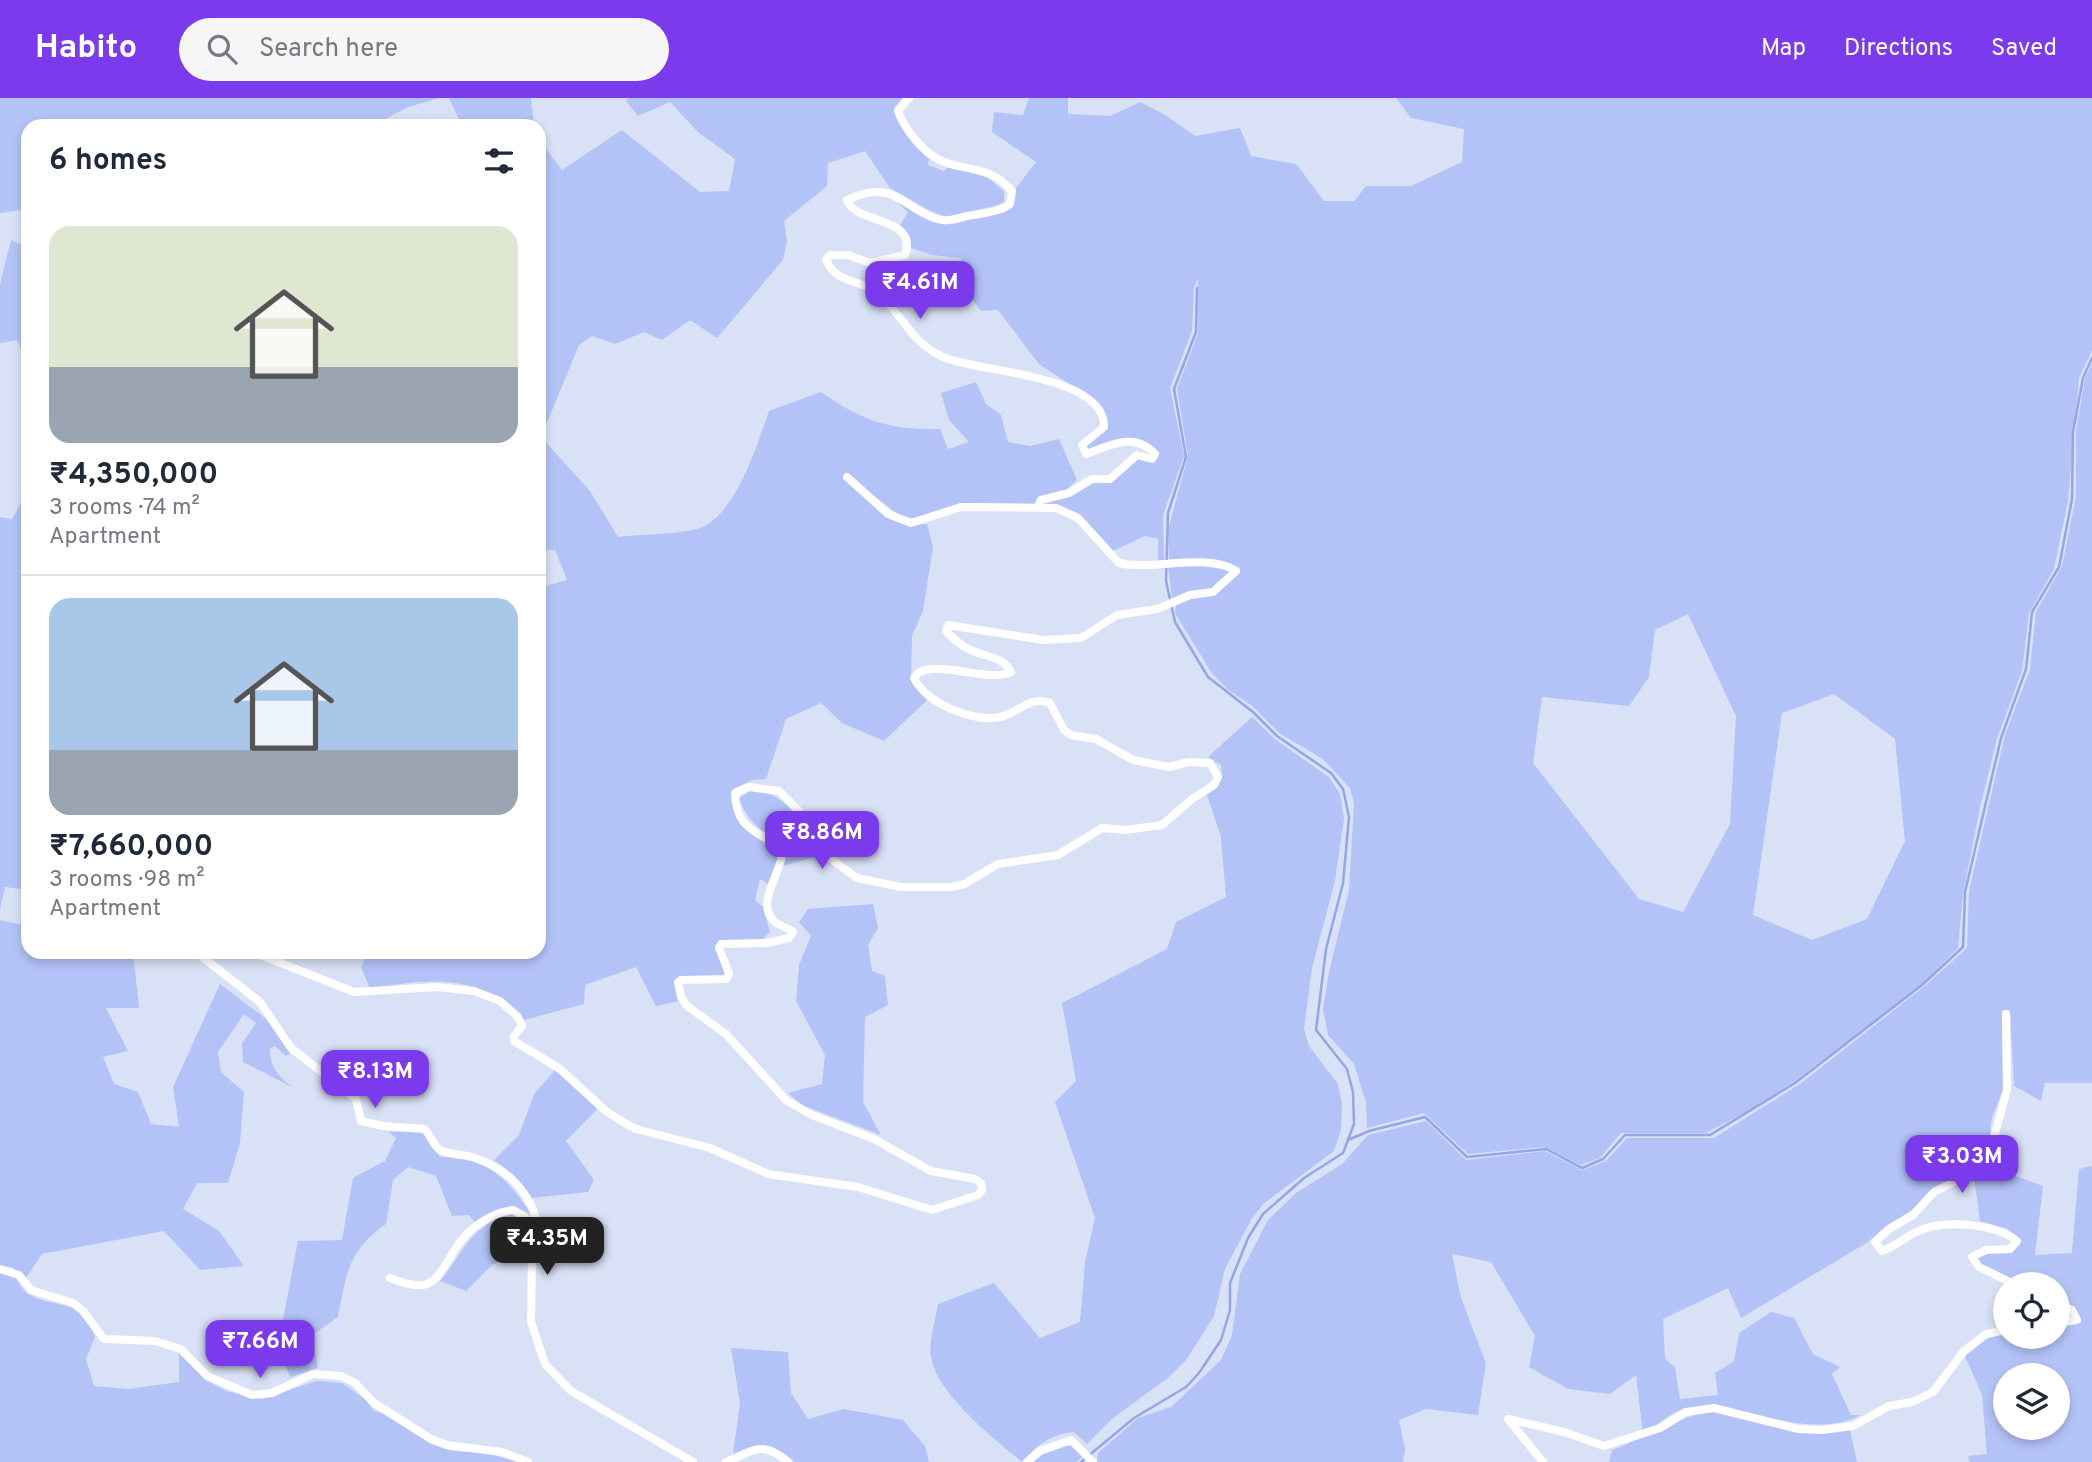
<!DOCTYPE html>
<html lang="en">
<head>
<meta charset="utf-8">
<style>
  body { margin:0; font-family:Overpass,sans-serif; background:#f6f6f7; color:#1f2937; height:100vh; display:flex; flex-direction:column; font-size:26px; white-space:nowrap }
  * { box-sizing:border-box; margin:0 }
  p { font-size:23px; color:#747a83 }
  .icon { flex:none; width:38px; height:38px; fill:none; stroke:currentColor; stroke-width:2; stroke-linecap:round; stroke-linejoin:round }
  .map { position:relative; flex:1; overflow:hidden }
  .details { position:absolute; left:21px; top:21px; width:525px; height:840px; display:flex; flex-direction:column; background:#fff; border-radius:21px; box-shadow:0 4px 10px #0003 }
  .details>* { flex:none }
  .tools { position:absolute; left:1993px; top:1174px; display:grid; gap:14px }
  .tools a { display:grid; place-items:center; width:77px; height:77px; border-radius:50%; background:#fff; box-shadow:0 4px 10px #0003; font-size:35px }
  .price { position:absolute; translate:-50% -60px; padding:0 16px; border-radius:14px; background:#7c3aed; color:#fff; font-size:23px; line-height:46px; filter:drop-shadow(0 2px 4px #0008) }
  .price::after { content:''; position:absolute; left:50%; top:42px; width:21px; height:16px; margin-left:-10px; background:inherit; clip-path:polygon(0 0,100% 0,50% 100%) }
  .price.on { background:#222; color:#fff }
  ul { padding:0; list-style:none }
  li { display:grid; align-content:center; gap:14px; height:371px; padding:0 28px }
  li+li { border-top:2px solid #e0e1e3 }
  li span { display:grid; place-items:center; height:217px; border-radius:21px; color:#555 }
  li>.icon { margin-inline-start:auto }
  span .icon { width:126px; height:126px; fill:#fffc; stroke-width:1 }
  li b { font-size:30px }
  h2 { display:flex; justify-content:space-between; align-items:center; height:84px; padding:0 28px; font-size:30px }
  header { display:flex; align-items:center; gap:42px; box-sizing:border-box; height:98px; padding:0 35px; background:#7c3aed; color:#fff }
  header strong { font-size:33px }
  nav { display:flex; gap:38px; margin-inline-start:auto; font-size:24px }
  .search { width:490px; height:63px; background:#f6f6f7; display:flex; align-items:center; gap:18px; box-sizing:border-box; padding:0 24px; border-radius:38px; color:#747a83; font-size:26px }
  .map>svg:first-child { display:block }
  .green { fill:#b3c3f7; fill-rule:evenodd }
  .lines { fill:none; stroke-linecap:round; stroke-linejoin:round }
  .stream { stroke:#94a6e5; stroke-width:2.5 }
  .minor { stroke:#fff; stroke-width:8 }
</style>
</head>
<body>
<header>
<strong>Habito</strong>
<div class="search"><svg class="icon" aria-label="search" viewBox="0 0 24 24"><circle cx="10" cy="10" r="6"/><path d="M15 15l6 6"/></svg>Search here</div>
<nav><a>Map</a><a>Directions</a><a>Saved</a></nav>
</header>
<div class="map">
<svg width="2092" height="1364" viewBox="0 0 2092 1364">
  <rect width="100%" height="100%" fill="#d9e1f7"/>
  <!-- green -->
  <g class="green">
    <polygon points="0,0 440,0 408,9 372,28 28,28 28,111 0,115"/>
    <polygon points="449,0 531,0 534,28 462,28"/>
    <path d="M 629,0 L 902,0 L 894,10 C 900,30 912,47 929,61 L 928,67 L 944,73 L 949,68 L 987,79 L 1004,93 L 1004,104 L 998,107 L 946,119 L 929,112 L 890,90 L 865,53 L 828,65 L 827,88 L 784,123 L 787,143 L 783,162 L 717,240 L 690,222 L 662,242 L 644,234 L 615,246 L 592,238 L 579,247 L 541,339 L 590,393 L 618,439 C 642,436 669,437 693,432 C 734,425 757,347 769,313 L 821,294 C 863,323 888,332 940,331 L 948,351 L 969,344 L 949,322 L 941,295 L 976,284 L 986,306 L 1001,317 L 1008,344 L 1030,348 L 1059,341 L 1077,382 L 1065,393 L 1038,399 L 1034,406 L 972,405 L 918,420 L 903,420 L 846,376 C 872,403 886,430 927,426 L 933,449 L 923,513 L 912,538 L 911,581 L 927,602 L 884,643 L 842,625 L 821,605 L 786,621 L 766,681 L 752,682 L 735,690 L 733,697 L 749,734 L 779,756 L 768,786 L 760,781 L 755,802 L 763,809 L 770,834 L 762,842 L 728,843 L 717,854 L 725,877 L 674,883 L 679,903 L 656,908 L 636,869 L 585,887 L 584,906 L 524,922 C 480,875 429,880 370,891 L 361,869 L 370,854 L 539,854 L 539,490 L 567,482 L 555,452 L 539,452 L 539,42 L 562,72 L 622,32 L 700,94 L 729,93 L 735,61 L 699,35 L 670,4 L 638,18 L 626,3 Z"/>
    <path d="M 1029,0 L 1068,0 L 1068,16 L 1110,18 L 1140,4 L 1167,18 L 1195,38 L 1240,30 L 1251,58 L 1296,66 L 1324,103 L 1354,103 L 1366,88 L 1411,88 L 1462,64 L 1464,31 L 1411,20 L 1396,0 L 2092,0 L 2092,252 L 2079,280 L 2068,403 L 2054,471 L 2029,515 L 2022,573 L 1997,641 L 1980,709 L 1963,796 L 1958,850 L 1919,889 L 1792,985 L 1748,1013 L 1706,1035 L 1621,1035 L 1600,1060 L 1580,1067 L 1544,1049 L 1468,1056 L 1424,1015 L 1367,1030 L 1366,1004 L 1354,966 L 1328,937 L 1323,911 L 1329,874 L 1349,792 L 1354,706 L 1350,690 L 1323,661 L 1279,635 L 1251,607 L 1227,591 L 1211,574 L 1175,515 L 1176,505 C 1201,497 1229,497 1239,469 L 1204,462 L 1169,461 L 1168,432 L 1188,358 L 1177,291 L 1198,235 L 1198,180 L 1194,189 L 1192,233 L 1170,290 L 1184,358 L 1163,417 L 1164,464 L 1158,464 L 1158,441 L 1145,438 L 1113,453 L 1076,414 L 1043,406 L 1044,402 L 1090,385 L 1107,385 L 1133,361 L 1157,359 L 1136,341 L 1087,354 L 1083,351 L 1102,335 L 1094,302 L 1039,266 L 998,212 L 981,213 L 958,182 L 961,160 L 932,157 L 911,150 L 899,129 L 908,114 L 896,103 L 938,124 L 995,113 L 1004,115 L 1013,105 L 1015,91 L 1036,64 L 992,34 L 994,14 L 1023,17 ZM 1688,516 L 1736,618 L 1730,726 L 1683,814 L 1639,801 L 1533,665 L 1542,599 L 1629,608 L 1649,579 L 1655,532 ZM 1834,596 L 1895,641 L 1905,743 L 1867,821 L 1812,842 L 1753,817 L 1782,615 Z"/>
    <polygon points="11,142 28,150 28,267 17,242 0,245 0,186"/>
    <path d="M 2092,266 L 2092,985 L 2045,985 L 2041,1003 L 2014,988 L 2010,912 L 2002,913 L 2003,992 L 1992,1019 L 1988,1049 L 1972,1074 L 1885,1129 L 1868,1144 L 1741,1220 L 1728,1190 L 1663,1221 L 1665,1261 L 1675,1269 L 1680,1301 L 1718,1297 L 1715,1275 L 1734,1263 L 1739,1235 L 1771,1214 L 1794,1220 L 1813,1256 L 1840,1269 L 1832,1276 L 1851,1317 L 1861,1317 C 1801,1346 1745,1299 1685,1311 C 1671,1313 1656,1329 1643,1336 L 1636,1277 L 1610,1296 L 1568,1291 L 1529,1269 L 1535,1238 L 1491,1164 L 1452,1156 L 1461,1200 L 1486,1265 L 1478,1317 L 1426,1311 L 1399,1322 L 1405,1351 L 1403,1364 L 1097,1364 L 1098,1355 L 1138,1320 L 1171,1309 L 1221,1262 L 1232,1237 L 1240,1176 L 1268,1122 L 1296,1095 L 1342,1066 L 1368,1037 L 1426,1023 L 1466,1062 L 1545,1053 L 1582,1072 L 1606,1063 L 1627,1040 L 1714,1040 L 1800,986 L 1926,887 L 1967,850 L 1969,793 L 2005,637 L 2030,571 L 2036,514 L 2062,468 L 2076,398 L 2076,333 L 2085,280 Z"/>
    <polygon points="28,393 28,792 5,789 0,812 0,419 12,421"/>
    <polygon points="1168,468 1204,468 1233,473 1211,491 1184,495 1172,502"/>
    <path d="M 1252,619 L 1276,642 L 1329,679 L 1340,696 L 1344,720 L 1335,783 L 1312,870 L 1304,931 L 1309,948 L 1338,986 L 1342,1006 L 1341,1032 L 1334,1053 L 1263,1106 L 1251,1122 L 1225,1171 L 1214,1218 L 1186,1262 L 1169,1279 L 1112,1321 L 1087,1346 L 1074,1334 C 1051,1336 1037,1347 1022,1364 C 994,1341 937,1296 931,1259 C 928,1244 936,1221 938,1206 L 994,1185 L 1040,1240 L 1080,1224 L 1085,1164 L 1095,1120 L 1055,1004 L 1076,983 L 1062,905 L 1167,851 L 1176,824 L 1226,799 L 1221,739 L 1207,697 C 1219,688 1224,682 1221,667 L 1208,659 Z"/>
    <path d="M 750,692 C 793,695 798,726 818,758 L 783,768 L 785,747 C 763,734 749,726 739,701 Z"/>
    <polygon points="873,806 878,830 868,847 872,873 885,878 888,907 865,919 863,1004 881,1037 802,1007 788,995 822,986 825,957 796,903 799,867 811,838 799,824 808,811"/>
    <path d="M 0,822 L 28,828 L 28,854 L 133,854 L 139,910 L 106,910 L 128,953 L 103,959 L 114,986 L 138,994 L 151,1026 L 179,1029 L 173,989 L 220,886 L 266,921 L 290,955 L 286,958 L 275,948 L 270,950 C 269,968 279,978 292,989 L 243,964 L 242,945 L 256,925 L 244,916 L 218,954 L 221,974 L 244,994 L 240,1045 L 228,1085 L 197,1085 L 183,1111 L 219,1133 L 244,1168 L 200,1172 L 164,1133 L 42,1156 L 25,1181 L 12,1169 L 0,1168 Z"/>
    <polygon points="555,972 597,1011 566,1043 594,1082 588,1094 532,1100 513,1076 494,1062 519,1037 534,996"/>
    <path d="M 417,1033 L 426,1037 L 440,1059 C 486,1057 507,1080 531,1116 C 505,1105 497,1108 476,1126 L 469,1117 L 452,1118 L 436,1078 L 408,1069 L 393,1082 L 386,1126 C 348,1152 346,1177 338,1219 L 312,1237 L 318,1270 L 290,1279 L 278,1247 L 298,1143 L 342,1142 L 353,1080 L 385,1063 L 396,1040 L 389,1034 Z"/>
    <path d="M 1990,1063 L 1995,1063 L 1994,1070 L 2043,1088 L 2035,1157 L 2072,1155 L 2079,1071 L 2092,1068 L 2092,1364 L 1970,1364 L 1968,1358 L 1987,1356 L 1982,1297 L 1965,1258 L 1988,1240 L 2005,1235 L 2006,1239 L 2058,1239 L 2058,1227 L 2080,1224 L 2058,1203 L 2058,1186 C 2034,1186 1989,1185 1976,1160 L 1987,1154 L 2012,1153 L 2019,1143 L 2008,1131 L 1980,1123 L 1974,1079 ZM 2006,1278 L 2058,1278 L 2058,1330 L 2006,1330 Z"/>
    <path d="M 513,1115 L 533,1136 L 530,1150 L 492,1167 L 466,1193 L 440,1183 C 465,1153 469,1128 513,1115 Z"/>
    <path d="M 0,1174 L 14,1176 C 17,1182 22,1191 27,1195 C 55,1213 79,1196 95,1239 L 86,1261 L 94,1288 L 128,1291 L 179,1284 L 179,1256 L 208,1283 L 226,1293 L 262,1301 L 316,1283 L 342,1285 L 366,1302 L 374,1313 L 388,1317 L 431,1346 L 452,1353 L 485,1355 L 518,1364 L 0,1364 Z"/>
    <path d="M 731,1250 L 788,1254 L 791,1295 L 808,1321 L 844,1311 L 903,1322 L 925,1348 L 929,1364 L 795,1364 C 773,1344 759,1343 733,1356 L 740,1305 Z"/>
    <path d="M 1713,1313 L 1769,1328 L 1850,1332 L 1857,1364 L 1609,1364 L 1612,1352 C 1647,1340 1677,1318 1713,1313 Z"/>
    <polygon points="1063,1348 1072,1348 1084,1358 1076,1364 1032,1364 1049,1352"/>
  </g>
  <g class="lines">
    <!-- stream -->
    <g class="stream">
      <polyline points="1348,1042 1369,1033 1425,1019 1467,1059 1546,1051 1582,1070 1603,1061 1625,1037 1710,1037 1795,985 1922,887 1963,849 1965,794 2001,640 2026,571 2032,514 2059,469 2072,401 2073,334 2083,280 2092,260"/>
      <polyline points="1081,1364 1134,1320 1186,1289 1199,1275 1221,1242 1230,1212 1230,1185 1248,1140 1263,1116 1304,1080 1343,1055 1354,1026 1353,994 1347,971 1316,932 1326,851 1343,785 1349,719 1343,691 1331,675 1277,638 1253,614 1208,579 1175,524 1166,483 1168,415 1186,359 1174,291 1196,234 1197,190"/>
    </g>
    <!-- minor -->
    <g class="minor">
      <path d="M 909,0 L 898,13 C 904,31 925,57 944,64 C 972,74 990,68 1012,93 L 1010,106 C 1001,113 986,115 974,117 C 962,118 950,125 937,121 C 903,111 894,79 847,102 C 854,126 919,118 905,157 L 870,165 L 848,157 L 830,157 L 826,162 C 837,187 861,181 878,195 C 901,215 911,245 943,259 C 980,275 1105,276 1104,329 L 1082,347 L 1086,356 C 1109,348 1135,333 1155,356 L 1152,361 L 1137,357 L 1110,381 L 1092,381 L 1069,395 L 1041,402 L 1038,409"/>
      <path d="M 196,854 L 260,904 L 291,950 L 356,1001 L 361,1023 L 383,1028 L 424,1031 C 431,1036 432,1047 440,1052 C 449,1057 462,1056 472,1059 C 507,1070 534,1096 538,1133"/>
      <path d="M 253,854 L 354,894 L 437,889 L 474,893 L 500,903 L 518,919 L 522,928 L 514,938 L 514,943 L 560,971 L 606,1013 L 623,1024 L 636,1031 L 710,1050 L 768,1076 L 858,1089 L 932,1112 L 978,1097 L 982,1092 L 981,1085 L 975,1081 L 931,1073 L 874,1041 L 812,1017 L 787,1003 L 726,936 L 687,908 L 681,899 L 678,884 L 681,882 L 727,881 L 729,875 L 719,850 L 721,846 L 767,845 L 789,840 L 793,834 C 787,829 779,828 774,823 C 755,804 782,775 782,755 C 768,732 736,739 735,695 L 749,689 L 779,693 L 799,713 L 822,754 L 857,780 L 901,789 L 951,789 L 964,786 L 998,766 L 1058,757 L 1102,730 L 1125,732 L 1162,727 L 1192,701 L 1214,687 L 1218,679 L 1210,665 L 1189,664 L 1169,669 L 1133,662 L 1096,641 L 1071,637 L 1064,632 L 1050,605 C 1030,597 1019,615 1000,619 C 974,625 925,605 914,580 C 928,557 988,586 1011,574 C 1004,559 986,559 973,553 C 963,549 953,541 946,533 L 948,527 L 1043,542 L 1081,540 L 1117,517 L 1157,511 L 1190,497 L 1213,494 L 1236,473 C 1209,454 1152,473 1119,465 L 1078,420 L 1056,410 L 961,409 L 911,425 L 888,416 L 847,379"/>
      <path d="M 2006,916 L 2007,992 L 1991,1050 L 1973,1074 L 1934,1094 L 1913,1117 L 1889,1131 L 1875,1144 L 1882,1153 C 1896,1148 1904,1140 1916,1134 C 1942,1121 1995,1125 2017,1143 L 2010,1151 L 1986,1152 L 1972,1159 L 1979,1169 L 2014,1186"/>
      <polyline points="0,1171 19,1177 31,1192 73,1205 83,1213 104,1241 155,1243 181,1251 207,1278 252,1297 272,1295 313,1276 341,1278 355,1285 374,1305 431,1341 447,1347 502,1354 528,1364"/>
      <path d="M 390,1180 C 436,1199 436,1179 458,1147 C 470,1129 491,1115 513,1112 L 525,1119 L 538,1140 L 532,1158 L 531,1224 L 545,1266 L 571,1293 L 693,1364"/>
      <polyline points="2058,1206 2072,1212 2077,1222 2058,1225"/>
      <path d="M 726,1364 C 754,1353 761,1341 788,1364"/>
      <polyline points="1027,1364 1040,1353 1071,1342 1093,1364"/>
      <polyline points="1543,1364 1508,1321 1564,1334 1604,1348 1660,1330 1686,1314 1714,1310 1798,1331 1822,1332 1853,1328 1889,1308 1912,1304 1933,1294 1964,1253 1986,1236 2006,1232"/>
    </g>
  </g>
</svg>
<div class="tools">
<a><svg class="icon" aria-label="locate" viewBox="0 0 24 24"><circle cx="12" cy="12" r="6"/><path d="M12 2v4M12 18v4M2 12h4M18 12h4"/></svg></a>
<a><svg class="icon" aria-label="layers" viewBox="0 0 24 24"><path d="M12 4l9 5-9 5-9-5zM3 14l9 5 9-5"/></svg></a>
</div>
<b class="price" style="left:920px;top:223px">₹4.61M</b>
<b class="price" style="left:822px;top:773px">₹8.86M</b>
<b class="price" style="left:375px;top:1012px">₹8.13M</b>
<b class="price" style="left:1962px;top:1097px">₹3.03M</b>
<b class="price on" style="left:547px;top:1179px">₹4.35M</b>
<b class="price" style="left:260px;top:1282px">₹7.66M</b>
<section class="details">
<h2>6 homes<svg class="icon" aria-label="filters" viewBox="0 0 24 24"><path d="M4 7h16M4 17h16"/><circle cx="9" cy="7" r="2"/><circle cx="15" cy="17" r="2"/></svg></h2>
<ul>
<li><span style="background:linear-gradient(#dfe7d0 65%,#9aa5b1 0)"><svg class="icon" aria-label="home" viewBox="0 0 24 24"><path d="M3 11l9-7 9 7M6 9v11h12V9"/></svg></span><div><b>₹4,350,000</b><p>3 rooms · 74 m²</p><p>Apartment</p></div></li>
<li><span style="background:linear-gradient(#a9c7e8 70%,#9aa5b1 0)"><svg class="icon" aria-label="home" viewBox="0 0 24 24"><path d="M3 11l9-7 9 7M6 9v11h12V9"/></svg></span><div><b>₹7,660,000</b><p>3 rooms · 98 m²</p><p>Apartment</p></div></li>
</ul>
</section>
</div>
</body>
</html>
